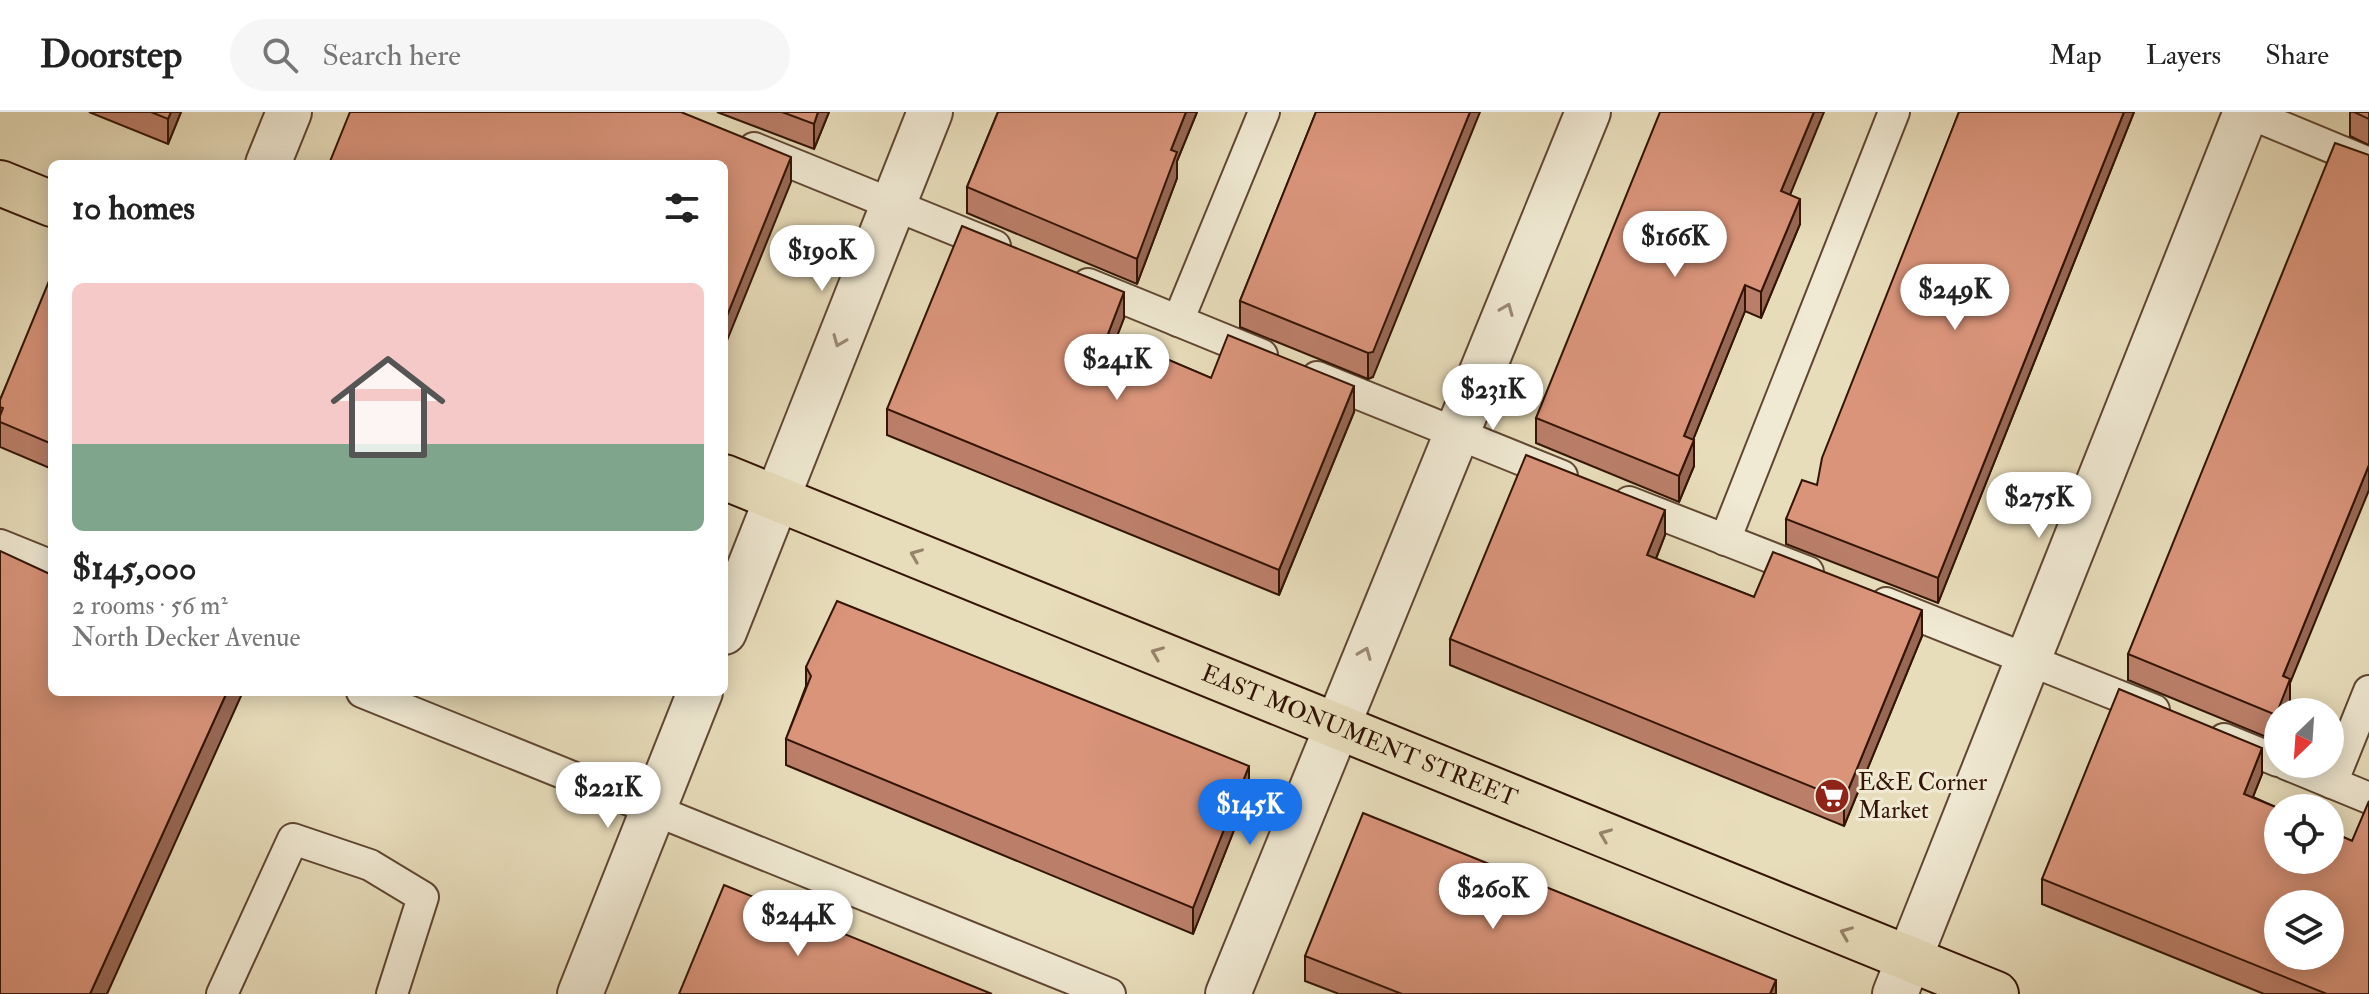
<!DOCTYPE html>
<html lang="en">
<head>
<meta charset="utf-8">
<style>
  body { margin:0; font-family:"IM FELL Double Pica",serif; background:#f6f6f6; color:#222; height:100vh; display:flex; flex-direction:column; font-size:30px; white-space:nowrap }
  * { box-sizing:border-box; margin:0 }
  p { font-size:26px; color:#767676 }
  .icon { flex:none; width:44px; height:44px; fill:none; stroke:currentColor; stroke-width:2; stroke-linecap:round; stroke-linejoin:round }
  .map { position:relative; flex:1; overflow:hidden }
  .drawer { position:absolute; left:48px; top:48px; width:680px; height:536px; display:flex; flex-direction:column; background:#fff; border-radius:12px; box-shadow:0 4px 20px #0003 }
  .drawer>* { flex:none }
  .needle { width:52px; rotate:205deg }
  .fabs { position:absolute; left:2264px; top:586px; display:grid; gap:16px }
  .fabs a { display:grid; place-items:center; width:80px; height:80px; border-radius:50%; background:#fff; box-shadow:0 4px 20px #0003; font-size:40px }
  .price { position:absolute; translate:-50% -68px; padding:0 18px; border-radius:28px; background:#fff; color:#222; font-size:26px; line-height:52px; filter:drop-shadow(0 2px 4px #0008) }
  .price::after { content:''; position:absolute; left:50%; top:48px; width:24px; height:18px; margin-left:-12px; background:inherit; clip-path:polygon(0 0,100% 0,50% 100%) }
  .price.selected { background:#1a73e8; color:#fff }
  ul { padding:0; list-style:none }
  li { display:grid; align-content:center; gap:16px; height:424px; padding:0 24px }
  li span { display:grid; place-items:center; height:248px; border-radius:12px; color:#555 }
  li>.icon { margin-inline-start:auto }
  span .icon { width:144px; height:144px; fill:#fffc; stroke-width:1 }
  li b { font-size:34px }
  h2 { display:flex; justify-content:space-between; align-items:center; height:96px; padding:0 24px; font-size:34px }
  header { display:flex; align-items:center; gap:48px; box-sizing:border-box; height:112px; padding:0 40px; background:#fff; border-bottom:2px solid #e0e0e0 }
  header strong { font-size:38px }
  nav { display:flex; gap:44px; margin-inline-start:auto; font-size:28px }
  .search { width:560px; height:72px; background:#f6f6f6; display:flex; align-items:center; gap:20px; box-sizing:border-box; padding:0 28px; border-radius:44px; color:#767676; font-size:30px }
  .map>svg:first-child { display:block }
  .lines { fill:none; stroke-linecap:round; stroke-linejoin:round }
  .service-casing { stroke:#604632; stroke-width:34 }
  .minor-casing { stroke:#604632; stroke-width:48 }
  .primary-casing { stroke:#331405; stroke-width:48 }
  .service { stroke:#f0e9d3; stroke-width:30 }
  .minor { stroke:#f0e9d3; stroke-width:44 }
  .primary { stroke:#e8ddbb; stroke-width:44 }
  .wall { fill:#bb7f69; stroke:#331405; stroke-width:2 }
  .shaded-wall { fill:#986855; stroke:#331405; stroke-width:2 }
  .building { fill:#d9947a; stroke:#331405; stroke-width:2; fill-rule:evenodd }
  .oneway { stroke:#9b8976 }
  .oneway2 { stroke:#978369 }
  .labels { text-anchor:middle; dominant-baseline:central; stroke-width:6; stroke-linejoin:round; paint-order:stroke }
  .street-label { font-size:24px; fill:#331405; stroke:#f0e9d3 }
  .poi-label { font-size:24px; fill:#331405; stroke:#f0e9d3; text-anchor:start }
</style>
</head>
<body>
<header>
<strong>Doorstep</strong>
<div class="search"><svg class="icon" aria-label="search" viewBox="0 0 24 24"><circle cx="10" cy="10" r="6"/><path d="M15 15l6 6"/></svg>Search here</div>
<nav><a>Map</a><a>Layers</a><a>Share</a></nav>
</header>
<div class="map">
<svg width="2369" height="882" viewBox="0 0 2369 882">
  <rect width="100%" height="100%" fill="#e8ddbb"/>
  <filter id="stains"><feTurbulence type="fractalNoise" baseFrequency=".0025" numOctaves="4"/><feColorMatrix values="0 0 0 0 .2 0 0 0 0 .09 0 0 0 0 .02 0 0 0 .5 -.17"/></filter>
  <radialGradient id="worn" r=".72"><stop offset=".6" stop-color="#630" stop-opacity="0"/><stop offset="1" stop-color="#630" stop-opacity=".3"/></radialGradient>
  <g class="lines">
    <defs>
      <g id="service">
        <polyline points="2246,0 2369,51"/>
        <polyline points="754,36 995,134"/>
        <polyline points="1088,172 1262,243"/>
        <polyline points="1178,209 1264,0"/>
        <polyline points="1317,265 1562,364"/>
        <polyline points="1629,390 1808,460"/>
        <polyline points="1725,428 1894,0"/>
        <polyline points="0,433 52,454"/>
        <polyline points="1886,491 2154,598"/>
        <polyline points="362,580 1110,882"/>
        <polyline points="2224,627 2278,649"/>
        <polyline points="2286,652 2369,686"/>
        <polyline points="2332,671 2369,579"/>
        <polyline points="222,882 293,727 370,753 423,785 392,882"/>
      </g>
      <g id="minor">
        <polyline points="268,52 289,0"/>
        <polyline points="724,520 930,0"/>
        <polyline points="580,882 700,580"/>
        <polyline points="1228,882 1588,0"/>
        <polyline points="1895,882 2246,0"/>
      </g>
      <g id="primary">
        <polyline points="0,71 52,92"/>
        <path id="s1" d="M 724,365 L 1996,882"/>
      </g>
    </defs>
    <!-- service casing -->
    <use href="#service" class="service-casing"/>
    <!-- minor casing -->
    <use href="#minor" class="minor-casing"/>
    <!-- primary casing -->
    <use href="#primary" class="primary-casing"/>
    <!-- service -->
    <use href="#service" class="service"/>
    <!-- minor -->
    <use href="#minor" class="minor"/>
    <!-- primary -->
    <use href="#primary" class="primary"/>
  </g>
  <!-- wall -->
  <g class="wall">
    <polygon points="89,0 181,0 168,32"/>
    <polygon points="717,0 829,0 814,37"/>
    <polygon points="998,0 1197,0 1177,49 1177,66 1137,172 967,101 967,75"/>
    <polygon points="1316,0 1373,265 1368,267 1240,215 1240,189"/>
    <polygon points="1959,0 2134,0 1938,491 1786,432 1786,407 1817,373"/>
    <polygon points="2350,0 2369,0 2369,33 2350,24"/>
    <polygon points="1790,83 1800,112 1761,206 1745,199 1693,328 1694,354 1679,390 1536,331 1536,306"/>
    <polygon points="52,170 52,357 0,335 0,288"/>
    <polygon points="1124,206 1116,226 1211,266 1354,300 1279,483 887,323 887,297"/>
    <polygon points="1665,423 1656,447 1754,485 1922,524 1844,714 1450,553 1450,527"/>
    <polygon points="2128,542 2290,571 2290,593 2288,600 2278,600 2278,623 2276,629 2128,568"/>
    <polygon points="806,555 1249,680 1193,822 786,653 786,627 806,574"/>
    <polygon points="2262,662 2253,685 2352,729 2369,882 2264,882 2042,792 2042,767"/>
    <polygon points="1305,844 1776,882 1339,882 1305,869"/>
  </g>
  <!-- shaded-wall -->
  <g class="shaded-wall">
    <polygon points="171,0 181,0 168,32 168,7"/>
    <polygon points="818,0 829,0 814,37 814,12"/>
    <polygon points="1186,0 1197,0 1177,49 1177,66 1137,172 1137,147 1171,38"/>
    <polygon points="1470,0 1480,0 1373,265 1368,267 1368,241"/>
    <polygon points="1814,0 1824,0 1781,105 1781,79"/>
    <polygon points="2124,0 2134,0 1938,491 1938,466"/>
    <polygon points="791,45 791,70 724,236 724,211"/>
    <polygon points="1800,87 1800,112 1761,206 1761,180"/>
    <polygon points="1745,173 1745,199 1684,350 1684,324"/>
    <polygon points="1124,180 1124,206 1108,248 1108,222"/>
    <polygon points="1354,274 1354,300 1279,483 1279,458"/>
    <polygon points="1694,328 1694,354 1679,390 1679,364"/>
    <polygon points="2369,353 2369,378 2290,571 2290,593 2288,600 2278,600 2278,623 2276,629 2276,603 2283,564"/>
    <polygon points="1665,398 1665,423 1647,469 1647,443"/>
    <polygon points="1922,498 1922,524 1844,714 1844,688"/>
    <polygon points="227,580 241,580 241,584 107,882 90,882"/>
    <polygon points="2262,636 2262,662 2244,707 2244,682"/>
    <polygon points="1249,654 1249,680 1193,822 1193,796"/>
    <polygon points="1776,868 1776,882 1770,882"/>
  </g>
  <!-- building -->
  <g class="building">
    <polygon points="151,0 171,0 168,7"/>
    <polygon points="350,0 681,0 791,45 724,211 724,52 329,52"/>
    <polygon points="782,0 818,0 814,12"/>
    <polygon points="998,0 1186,0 1171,38 1177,40 1137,147 967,75"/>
    <polygon points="1316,0 1470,0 1373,240 1368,241 1240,189"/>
    <polygon points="1660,0 1814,0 1781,79 1800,87 1761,180 1745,173 1684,324 1694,328 1679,364 1536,306"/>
    <polygon points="1959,0 2124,0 1938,466 1786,407 1802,368 1817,373 1822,346"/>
    <polygon points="2354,0 2369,0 2369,7"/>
    <polygon points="2335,31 2369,43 2369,353 2283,564 2290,567 2276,603 2128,542"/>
    <polygon points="962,114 1124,180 1108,222 1211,266 1228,223 1354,274 1279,458 887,297"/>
    <polygon points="49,169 52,170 52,332 0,310 0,304 3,296 0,295 0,288"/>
    <polygon points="1526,343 1665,398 1647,443 1754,485 1773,440 1922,498 1844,688 1450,527"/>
    <polygon points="0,439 52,463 52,580 227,580 90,882 0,882"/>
    <polygon points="837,489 1249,654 1193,796 786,627 811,564 806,555"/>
    <path d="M 2119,577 L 2262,636 L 2244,682 L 2278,696 L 2278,748 L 2330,748 L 2330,719 L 2352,729 L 2369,689 L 2369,882 L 2327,882 L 2042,767 ZM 2278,792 L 2330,792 L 2330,844 L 2278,844 Z"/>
    <polygon points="1363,701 1776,868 1770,882 1402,882 1305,844"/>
    <polygon points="724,773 992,882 679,882"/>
  </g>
  <!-- one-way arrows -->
  <defs><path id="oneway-chevron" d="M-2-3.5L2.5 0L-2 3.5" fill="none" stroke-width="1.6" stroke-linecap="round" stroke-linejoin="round" transform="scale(2)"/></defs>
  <g class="oneway">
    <use href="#oneway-chevron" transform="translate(1507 197) rotate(-68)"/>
    <use href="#oneway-chevron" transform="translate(839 229) rotate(112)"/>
    <use href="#oneway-chevron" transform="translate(1365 541) rotate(-68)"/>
  </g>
  <g class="oneway2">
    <use href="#oneway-chevron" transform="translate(916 443) rotate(-158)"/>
    <use href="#oneway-chevron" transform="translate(1157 541) rotate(-158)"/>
    <use href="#oneway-chevron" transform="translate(1605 723) rotate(-158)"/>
    <use href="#oneway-chevron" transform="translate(1846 821) rotate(-158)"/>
  </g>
  <!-- icons -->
  <defs>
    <symbol id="supermarket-disc" viewBox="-11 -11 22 22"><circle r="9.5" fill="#8f2418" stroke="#f0e9d3"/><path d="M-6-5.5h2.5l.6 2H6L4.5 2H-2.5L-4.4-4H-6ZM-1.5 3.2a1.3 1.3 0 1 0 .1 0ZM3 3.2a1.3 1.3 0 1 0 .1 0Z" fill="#fff"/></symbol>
  </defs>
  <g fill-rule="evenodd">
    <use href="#supermarket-disc" x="1812" y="664" width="40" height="40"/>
  </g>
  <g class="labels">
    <!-- street labels -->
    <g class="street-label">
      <text stroke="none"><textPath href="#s1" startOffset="686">EAST MONUMENT STREET</textPath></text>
    </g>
    <!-- poi labels -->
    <g class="poi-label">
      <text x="1858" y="670">E&amp;E Corner<tspan x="1858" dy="28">Market</tspan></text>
    </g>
  </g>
  <rect width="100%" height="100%" filter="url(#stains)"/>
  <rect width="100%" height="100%" fill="url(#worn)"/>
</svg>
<div class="fabs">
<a><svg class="needle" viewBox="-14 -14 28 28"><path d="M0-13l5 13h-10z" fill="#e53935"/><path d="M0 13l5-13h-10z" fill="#767676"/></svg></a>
<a><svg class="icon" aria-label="locate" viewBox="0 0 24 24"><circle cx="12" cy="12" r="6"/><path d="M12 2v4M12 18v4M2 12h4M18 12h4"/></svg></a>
<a><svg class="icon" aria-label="layers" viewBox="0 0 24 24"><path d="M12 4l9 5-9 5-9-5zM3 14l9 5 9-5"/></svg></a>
</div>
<b class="price" style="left:1675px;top:167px">$166K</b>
<b class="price" style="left:822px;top:181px">$190K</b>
<b class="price" style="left:1955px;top:220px">$249K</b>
<b class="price" style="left:1117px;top:290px">$241K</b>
<b class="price" style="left:1493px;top:320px">$231K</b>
<b class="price" style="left:2039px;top:428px">$275K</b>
<b class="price" style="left:608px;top:718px">$221K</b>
<b class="price selected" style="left:1250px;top:735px">$145K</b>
<b class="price" style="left:1493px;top:819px">$260K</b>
<b class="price" style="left:798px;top:846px">$244K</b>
<section class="drawer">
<h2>10 homes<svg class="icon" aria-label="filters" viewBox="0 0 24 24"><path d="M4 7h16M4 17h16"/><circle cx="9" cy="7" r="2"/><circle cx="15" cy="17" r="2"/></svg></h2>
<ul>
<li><span style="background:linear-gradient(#f6c9c9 65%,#7fa58c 0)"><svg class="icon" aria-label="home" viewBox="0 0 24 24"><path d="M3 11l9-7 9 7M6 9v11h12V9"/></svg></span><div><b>$145,000</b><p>2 rooms · 56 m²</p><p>North Decker Avenue</p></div></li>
</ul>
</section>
</div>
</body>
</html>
